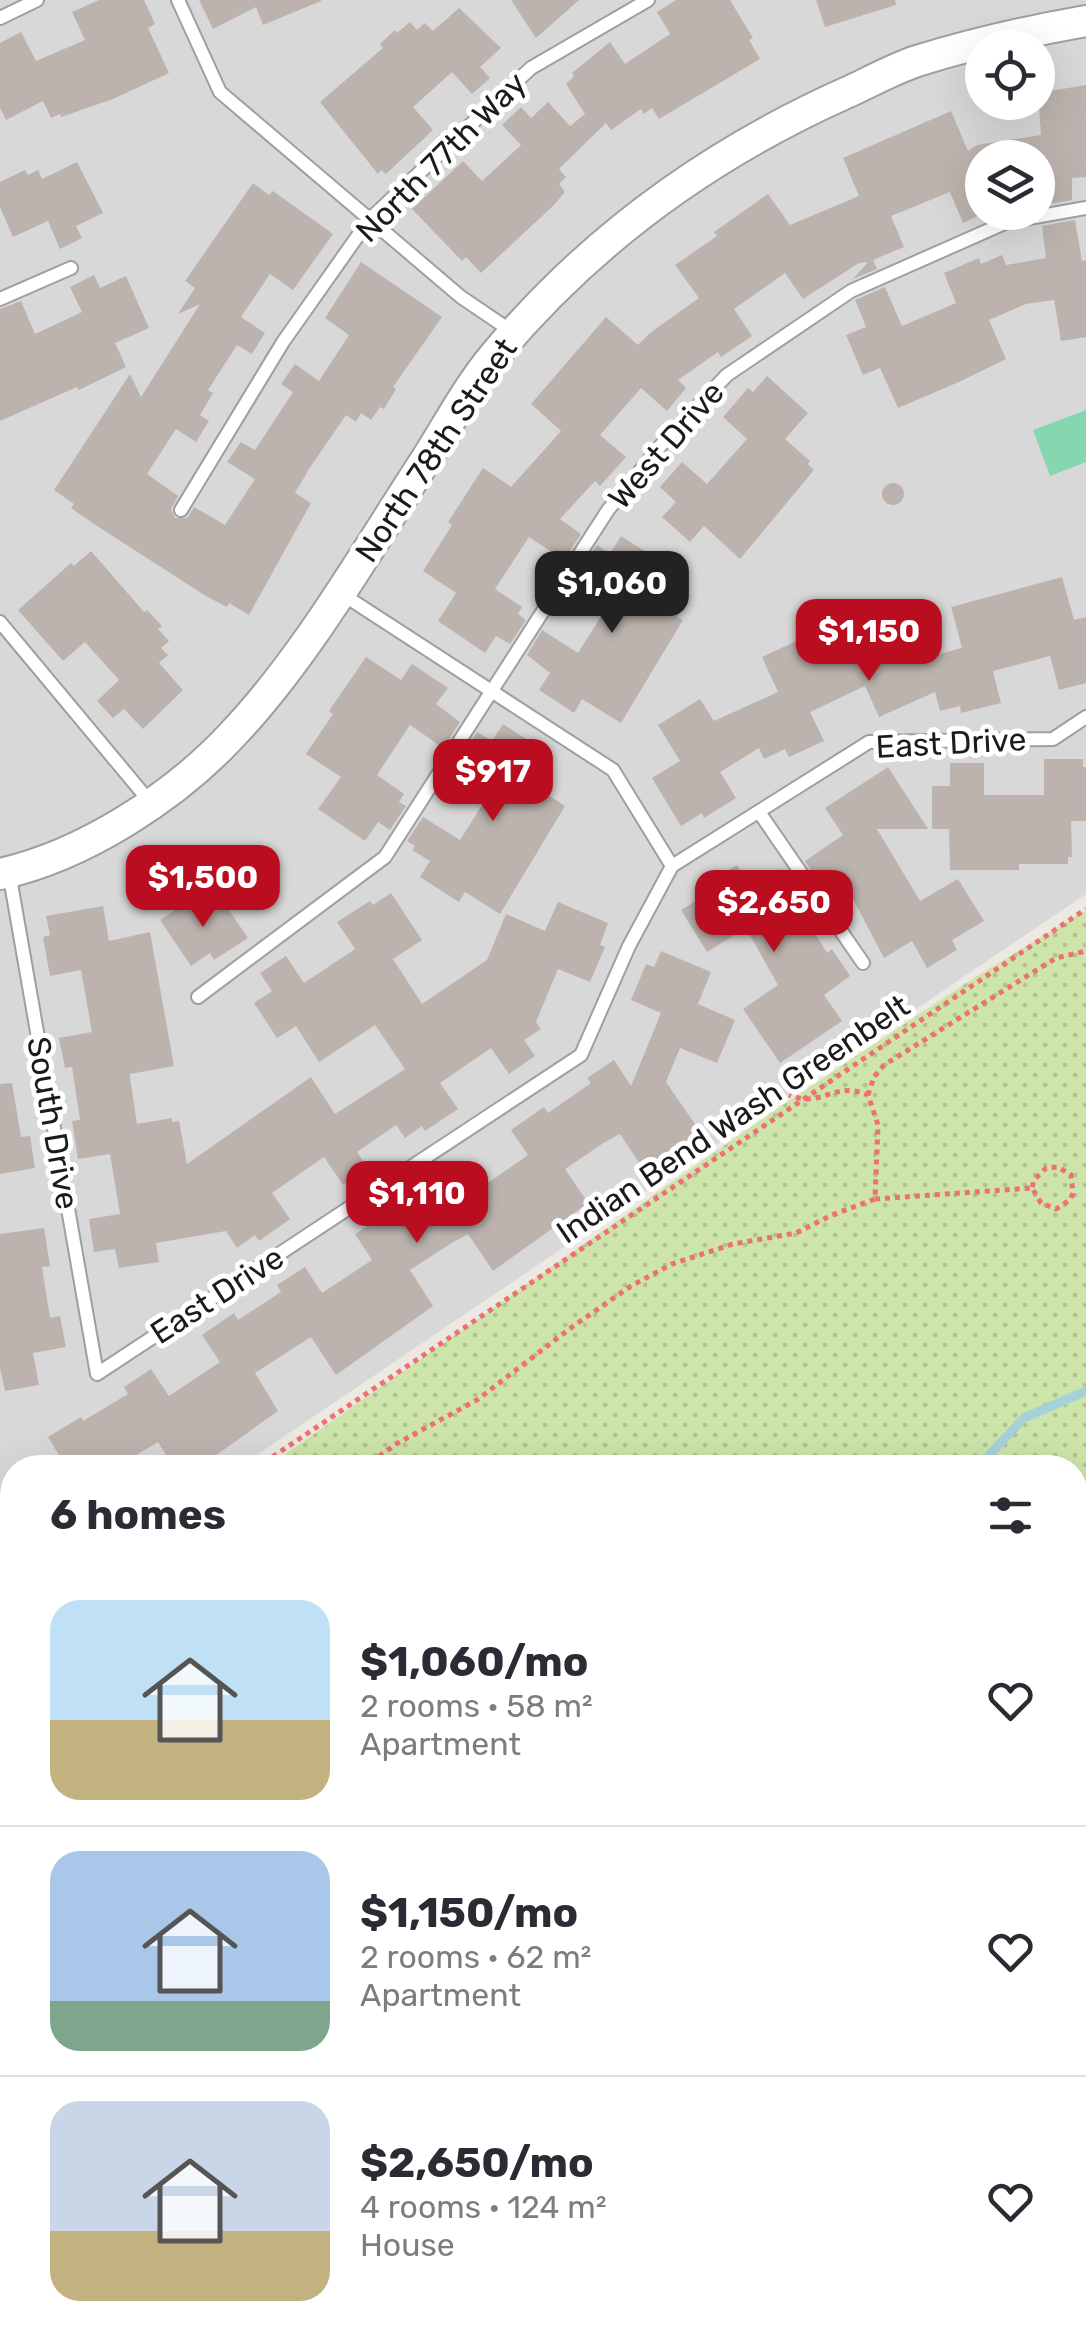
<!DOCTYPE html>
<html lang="en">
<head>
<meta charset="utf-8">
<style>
  body { margin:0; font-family:Rubik,sans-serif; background:#f2f2f3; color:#2b2b33; height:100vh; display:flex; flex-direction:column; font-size:38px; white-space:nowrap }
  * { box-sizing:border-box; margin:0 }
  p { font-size:32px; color:#7c7c81 }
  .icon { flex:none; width:55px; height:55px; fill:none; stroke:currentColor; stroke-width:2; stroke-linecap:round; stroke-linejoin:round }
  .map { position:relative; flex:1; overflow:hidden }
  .side { position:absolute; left:0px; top:1455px; width:1088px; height:892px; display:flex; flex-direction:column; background:#fff; border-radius:40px 40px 0 0; box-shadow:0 10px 40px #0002 }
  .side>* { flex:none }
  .controls { position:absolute; left:965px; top:30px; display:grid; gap:20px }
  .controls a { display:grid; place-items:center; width:90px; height:90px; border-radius:50%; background:#fff; box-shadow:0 10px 40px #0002; font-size:50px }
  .price { position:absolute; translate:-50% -85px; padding:0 22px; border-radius:20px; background:#ba0d20; color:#fff; font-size:32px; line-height:65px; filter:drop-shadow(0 2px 5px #0008) }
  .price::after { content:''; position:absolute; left:50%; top:60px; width:30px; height:22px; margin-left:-15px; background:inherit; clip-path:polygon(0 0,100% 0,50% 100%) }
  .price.selected { background:#222; color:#fff }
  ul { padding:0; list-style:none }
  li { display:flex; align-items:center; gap:30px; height:250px; padding:0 50px }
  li+li { border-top:2px solid #e1e1e2 }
  li span { display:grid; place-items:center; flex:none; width:280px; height:200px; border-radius:30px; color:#555 }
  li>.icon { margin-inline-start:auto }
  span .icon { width:120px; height:120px; fill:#fffc; stroke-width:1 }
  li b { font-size:42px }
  h2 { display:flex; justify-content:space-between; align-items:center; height:120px; padding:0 50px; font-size:42px }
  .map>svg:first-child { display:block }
  .residential { fill:#d9d8d9; fill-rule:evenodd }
  .education { fill:#fcf9da }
  .grass { fill:url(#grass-dots) }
  .park { fill:url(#park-tufts) }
  .pitch { fill:#84d7ae }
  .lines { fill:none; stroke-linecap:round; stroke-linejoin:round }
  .stream { stroke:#a4d2d8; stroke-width:9 }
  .building { fill:#bcb3ae }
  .service-casing { stroke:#9f9f9f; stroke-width:16 }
  .tertiary-casing { stroke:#9f9f9f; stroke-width:34 }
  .secondary-casing { stroke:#69690b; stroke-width:39 }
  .path { stroke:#f06f70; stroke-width:5; stroke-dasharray:5 5; stroke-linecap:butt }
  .service { stroke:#fff; stroke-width:12 }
  .tertiary { stroke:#fff; stroke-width:30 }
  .secondary { stroke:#f4f1b7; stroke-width:35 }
  .labels { text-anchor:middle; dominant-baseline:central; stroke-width:10; stroke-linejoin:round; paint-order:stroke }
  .street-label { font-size:32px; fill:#1b1b1b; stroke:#fff }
</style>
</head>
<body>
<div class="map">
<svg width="1086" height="2347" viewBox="0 0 1086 2347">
  <defs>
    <pattern id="grass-dots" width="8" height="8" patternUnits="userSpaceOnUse" patternTransform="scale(2.5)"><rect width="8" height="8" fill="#cde4aa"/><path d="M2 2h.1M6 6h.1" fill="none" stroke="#afc392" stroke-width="1.8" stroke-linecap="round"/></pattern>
    <pattern id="park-tufts" width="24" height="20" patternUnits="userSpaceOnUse" patternTransform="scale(2.5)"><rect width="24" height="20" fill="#c2f5c0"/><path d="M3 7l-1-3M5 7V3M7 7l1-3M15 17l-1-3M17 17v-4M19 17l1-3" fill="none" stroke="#a6d1a4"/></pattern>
  </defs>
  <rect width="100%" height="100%" fill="#ece8e2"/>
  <!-- residential -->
  <g class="residential">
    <path d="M 0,0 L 1086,0 L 1086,894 L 239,1467 L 12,1468 L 12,1606 L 0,1611 ZM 982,48 L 1038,48 L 1038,102 L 982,102 ZM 982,158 L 1038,158 L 1038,212 L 982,212 Z"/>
    <polygon points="1086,2188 1086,2347 992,2347 990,2335 1075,2335 1075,2190"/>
  </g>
  <!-- education -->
  <polygon class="education" points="222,2335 990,2335 992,2347 151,2347"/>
  <!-- grass -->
  <g class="grass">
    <polygon points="1086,910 1086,2074 1075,2076 1075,1468 267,1467 769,1114 969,981"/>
    <polygon points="12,1647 12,2260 0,2263 0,1655"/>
  </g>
  <!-- park -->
  <polygon class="park" points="450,2335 482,2335 485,2347 383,2347"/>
  <!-- pitch -->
  <g class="pitch">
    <polygon points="1086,410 1086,462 1050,476 1033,430"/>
    <polygon points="552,2335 861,2335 877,2347 531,2347"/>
  </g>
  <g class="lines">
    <!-- stream -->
    <g class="stream">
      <polyline points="977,1468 1024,1418 1086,1391"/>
      <polyline points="0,2007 12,1998"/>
    </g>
  </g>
  <!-- building -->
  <g class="building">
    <polygon points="99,0 144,0 155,24 148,28 169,73 113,99 61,117 60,114 51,118 43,101 6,120 0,108 0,43 21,32 36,61 85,40 72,12"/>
    <polygon points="199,0 321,0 321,1 263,25 256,7 213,29"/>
    <polygon points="511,0 579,0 536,38"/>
    <polygon points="676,0 730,0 753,38 749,40 760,59 659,119 652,108 644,114 641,109 611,130 606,123 559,169 566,177 559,184 565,192 554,205 481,273 466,257 462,261 412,209 463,161 482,181 521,145 502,125 521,107 531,118 548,102 570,126 585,114 566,84 574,76 572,73 610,42 625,64 670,34 657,12"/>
    <polygon points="816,0 895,0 896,5 825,27"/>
    <polygon points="459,8 501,48 480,67 490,78 472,94 452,72 413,107 433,130 386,174 381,170 378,174 320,102 383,48 380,44 395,30 397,33 410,22 417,30 425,23 433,31"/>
    <polygon points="1086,85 1086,177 1072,178 1072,200 1039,206 1038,158 982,158 982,214 963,223 950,192 891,216 904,247 873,260 877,269 853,279 868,262 859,263 803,299 785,273 734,309 752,336 721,357 718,352 678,380 686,388 667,411 641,388 600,435 626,457 600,486 595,481 560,519 581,534 564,560 529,537 495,589 522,607 518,614 526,620 510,644 496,636 485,653 438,621 456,593 423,571 452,525 448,522 483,468 511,487 561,431 531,404 606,317 638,345 650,333 699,298 675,265 717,236 714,232 768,194 790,225 859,196 843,158 951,111 968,151 977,145 1041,135 1038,93"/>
    <polygon points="77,162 103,213 76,226 82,238 60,249 48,221 13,237 0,207 0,182 25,170 28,175 38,170 42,179"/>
    <polygon points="253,183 269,195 273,191 333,234 293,290 270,274 241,317 265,333 252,354 237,345 208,390 213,393 200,415 209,421 196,442 176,429 147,474 178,496 171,509 175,518 187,518 194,507 225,525 255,479 227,462 241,442 255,450 293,392 281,384 295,364 319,381 349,335 325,318 361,262 442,317 393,387 396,389 384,409 380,407 371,420 361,413 356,422 346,415 309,469 295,493 311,503 249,615 229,603 227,607 206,596 94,524 71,508 74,504 54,490 130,374 141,397 200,304 178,314 195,288 185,281"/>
    <polygon points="1075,220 1082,261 1086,260 1086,337 1061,341 1054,300 1026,304 989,320 1006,359 959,382 898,408 880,368 863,375 846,335 866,327 855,300 885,287 902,326 956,303 944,273 979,258 981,264 1002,255 1006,265 1046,258 1042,226"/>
    <polygon points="94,275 100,288 126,276 149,328 115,343 126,367 79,390 77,387 0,421 0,309 21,301 35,334 82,312 70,287"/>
    <polygon points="767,376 808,413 785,439 810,461 808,464 814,470 740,559 704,526 690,542 662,517 676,502 660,487 682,462 707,484 747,439 723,417 748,388 753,392"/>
    <circle cx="893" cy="494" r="11"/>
    <polygon points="621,536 668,566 649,596 679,614 677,617 683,620 621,723 582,699 574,713 539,690 550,673 527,655 542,630 578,653 612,599 584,581 588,576 580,571 597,545 610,554"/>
    <polygon points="91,551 144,612 147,610 162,626 158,629 169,641 161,648 168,655 159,663 183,690 143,729 124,709 113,718 97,701 119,680 85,642 63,661 18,610 71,563 74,566"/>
    <polygon points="1062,577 1074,620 1086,617 1086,683 1059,690 1050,656 993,671 1001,703 961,713 960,706 940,711 935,692 879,717 865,686 810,712 824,741 789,757 785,749 764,759 759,748 720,772 736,798 704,818 702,813 681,826 652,778 680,761 658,725 700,699 714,721 778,692 762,657 807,636 804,630 868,601 887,644 903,637 913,661 962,648 951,607"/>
    <polygon points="366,657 401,680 412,664 448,688 436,704 460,722 443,748 410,725 377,775 404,794 399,802 406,806 390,830 378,822 365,841 318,809 341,777 306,754 333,714 329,711"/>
    <polygon points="503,724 549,754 530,783 565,806 500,914 465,892 459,902 420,877 430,861 412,850 415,846 407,841 423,817 460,840 493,788 465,770 468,765 460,759 477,732 492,741"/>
    <polygon points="1044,759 1083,759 1083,767 1086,767 1086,821 1071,821 1072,857 1068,857 1068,864 1019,864 1019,870 950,870 949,829 932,829 932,786 950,786 950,763 984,763 984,795 1044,795"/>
    <polygon points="888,767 928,829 877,829 920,901 958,879 984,921 952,940 957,950 927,968 912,941 884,958 841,876 822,886 805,861 843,835 825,808"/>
    <polygon points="737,865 751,888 781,869 784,874 788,872 806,897 796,903 827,953 832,949 850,976 824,995 842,1021 780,1063 743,1009 778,985 746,928 707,952 681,910 712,891 707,883"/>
    <polygon points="391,893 422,940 393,959 422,1004 487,960 506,914 545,931 558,902 608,923 600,945 605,947 590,982 558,969 536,1022 541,1029 524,1040 535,1056 509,1074 491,1048 440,1083 458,1109 425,1131 422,1126 405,1138 396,1125 357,1152 368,1168 343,1185 324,1157 272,1193 290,1219 259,1241 255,1235 237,1248 226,1231 156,1243 159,1262 119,1268 115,1249 94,1252 89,1219 120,1214 110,1154 78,1159 72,1121 80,1120 72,1067 65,1068 59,1038 92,1032 81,970 50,976 43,937 50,935 46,916 103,906 109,941 150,932 174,1066 130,1074 130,1078 137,1124 172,1118 172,1122 179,1121 187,1164 311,1077 335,1114 405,1069 375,1025 319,1062 296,1026 277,1038 254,1003 272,991 260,973 286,956 304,983 355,949 337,922 370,901 373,905"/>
    <polygon points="197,895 208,913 224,903 248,938 214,960 210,953 191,966 160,920"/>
    <polygon points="661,951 711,972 698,1004 735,1020 717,1063 680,1048 666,1082 701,1133 644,1170 620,1134 605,1142 565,1169 588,1203 493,1271 468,1234 450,1244 410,1270 433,1306 336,1375 311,1337 255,1373 278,1411 198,1468 174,1468 158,1442 115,1468 67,1468 48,1437 81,1417 83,1421 128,1394 124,1387 151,1369 169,1396 220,1362 202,1335 234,1313 238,1320 281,1292 277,1285 305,1267 322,1293 372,1260 355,1234 388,1212 390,1217 435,1186 432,1181 459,1162 478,1190 528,1155 511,1130 544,1107 548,1113 591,1083 587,1078 614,1060 631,1086 661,1013 631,1000 646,964 654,967"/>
    <polygon points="12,1083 21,1137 30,1136 35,1168 0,1174 0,1084"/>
    <polygon points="44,1228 50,1266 42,1267 50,1318 60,1316 66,1347 33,1353 39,1385 5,1391 0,1368 0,1234"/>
  </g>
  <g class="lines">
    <defs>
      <g id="service">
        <polyline points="178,0 220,92 461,297 514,333"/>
        <polyline points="0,18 37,0"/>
        <polyline points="0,299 71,268"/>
        <polyline points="181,510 283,342 369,220 531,68 648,0"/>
        <polyline points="342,594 613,770 672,866"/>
        <polyline points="0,622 150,802"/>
        <polyline points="759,812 863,963"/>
        <polyline points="9,872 97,1374 581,1055 629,946 672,866 869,742 1053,739 1086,717"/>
        <polyline points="198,997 385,857 608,510 667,438 727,375 851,291 1007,222 1086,208"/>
      </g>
      <path id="tertiary" d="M 0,874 C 83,856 174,797 231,736 C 305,659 368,548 427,458 C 448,425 468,387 493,357 C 589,241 711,153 848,92 C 870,82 893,69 917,61 C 972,44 1029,31 1086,21"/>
      <g id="secondary">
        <polyline points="1075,2135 1086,2133"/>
        <polyline points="0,2319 12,2317"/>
      </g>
    </defs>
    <!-- service casing -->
    <use href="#service" class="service-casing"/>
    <!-- tertiary casing -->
    <use href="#tertiary" class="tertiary-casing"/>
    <!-- secondary casing -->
    <use href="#secondary" class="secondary-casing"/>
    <!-- path -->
    <g class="path">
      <polyline points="868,1095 874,1077 884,1065 1056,958 1086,951"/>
      <polyline points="875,1199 1032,1188 1041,1203 1056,1209 1070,1200 1073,1193 1071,1175 1058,1167 1046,1168 1034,1180 1032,1188"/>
      <polyline points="256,1468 1086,909"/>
      <path d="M 363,1468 L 396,1444 L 477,1400 L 572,1327 L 631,1286 L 672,1264 L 733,1244 L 796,1233 L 832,1215 L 875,1199 L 878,1125 L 868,1095 C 833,1080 823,1109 789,1095"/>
      <polyline points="1075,1546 1086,1535"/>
      <polyline points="0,1630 12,1624"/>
      <polyline points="1075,1630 1086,1618"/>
      <polyline points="0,1680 12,1675"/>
      <polyline points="1075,1696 1086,1689"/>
      <polyline points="0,2193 12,2193"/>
    </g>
    <!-- service -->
    <use href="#service" class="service"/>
    <!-- tertiary -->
    <use href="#tertiary" class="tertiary"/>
    <!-- secondary -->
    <use href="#secondary" class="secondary"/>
  </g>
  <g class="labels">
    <!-- street labels -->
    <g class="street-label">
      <text transform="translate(441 157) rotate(-45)">North 77th Way</text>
      <text transform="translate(666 445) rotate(-49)">West Drive</text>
      <text transform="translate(436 450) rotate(-56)">North 78th Street</text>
      <text transform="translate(951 743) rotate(-3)">East Drive</text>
      <text transform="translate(733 1119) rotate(-34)">Indian Bend Wash Greenbelt</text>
      <text transform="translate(53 1123) rotate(80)">South Drive</text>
      <text transform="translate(217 1295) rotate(-33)">East Drive</text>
    </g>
  </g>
</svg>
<div class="controls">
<a><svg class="icon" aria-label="locate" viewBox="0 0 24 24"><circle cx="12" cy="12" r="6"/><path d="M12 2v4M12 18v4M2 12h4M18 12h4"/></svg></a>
<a><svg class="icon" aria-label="layers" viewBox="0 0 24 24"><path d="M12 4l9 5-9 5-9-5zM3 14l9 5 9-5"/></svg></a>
</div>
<b class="price selected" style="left:612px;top:636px">$1,060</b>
<b class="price" style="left:869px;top:684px">$1,150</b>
<b class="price" style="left:493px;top:824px">$917</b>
<b class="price" style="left:203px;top:930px">$1,500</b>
<b class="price" style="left:774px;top:955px">$2,650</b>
<b class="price" style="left:417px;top:1246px">$1,110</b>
<section class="side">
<h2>6 homes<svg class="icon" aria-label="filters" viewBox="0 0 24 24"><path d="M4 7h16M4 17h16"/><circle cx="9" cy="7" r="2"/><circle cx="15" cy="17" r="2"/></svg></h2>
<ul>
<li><span style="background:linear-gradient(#bfe0f5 60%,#c2b280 0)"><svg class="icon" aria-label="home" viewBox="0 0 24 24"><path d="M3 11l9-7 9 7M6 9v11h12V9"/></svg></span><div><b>$1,060/mo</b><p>2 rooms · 58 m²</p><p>Apartment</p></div><svg class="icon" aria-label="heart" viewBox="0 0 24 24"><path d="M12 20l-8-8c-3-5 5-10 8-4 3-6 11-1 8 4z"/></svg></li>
<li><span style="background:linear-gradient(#a9c7e8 75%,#7fa58c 0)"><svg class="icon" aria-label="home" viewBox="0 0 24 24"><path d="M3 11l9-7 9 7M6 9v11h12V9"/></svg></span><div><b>$1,150/mo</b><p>2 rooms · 62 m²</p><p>Apartment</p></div><svg class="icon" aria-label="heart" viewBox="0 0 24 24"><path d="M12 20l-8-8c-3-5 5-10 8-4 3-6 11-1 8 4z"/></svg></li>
<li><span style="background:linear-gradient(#c9d6e8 65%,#c2b280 0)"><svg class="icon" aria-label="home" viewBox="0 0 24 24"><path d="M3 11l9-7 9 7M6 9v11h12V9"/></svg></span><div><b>$2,650/mo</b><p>4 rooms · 124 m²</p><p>House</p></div><svg class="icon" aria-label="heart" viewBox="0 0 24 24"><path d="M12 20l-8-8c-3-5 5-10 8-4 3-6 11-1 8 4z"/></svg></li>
</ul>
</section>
</div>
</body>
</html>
